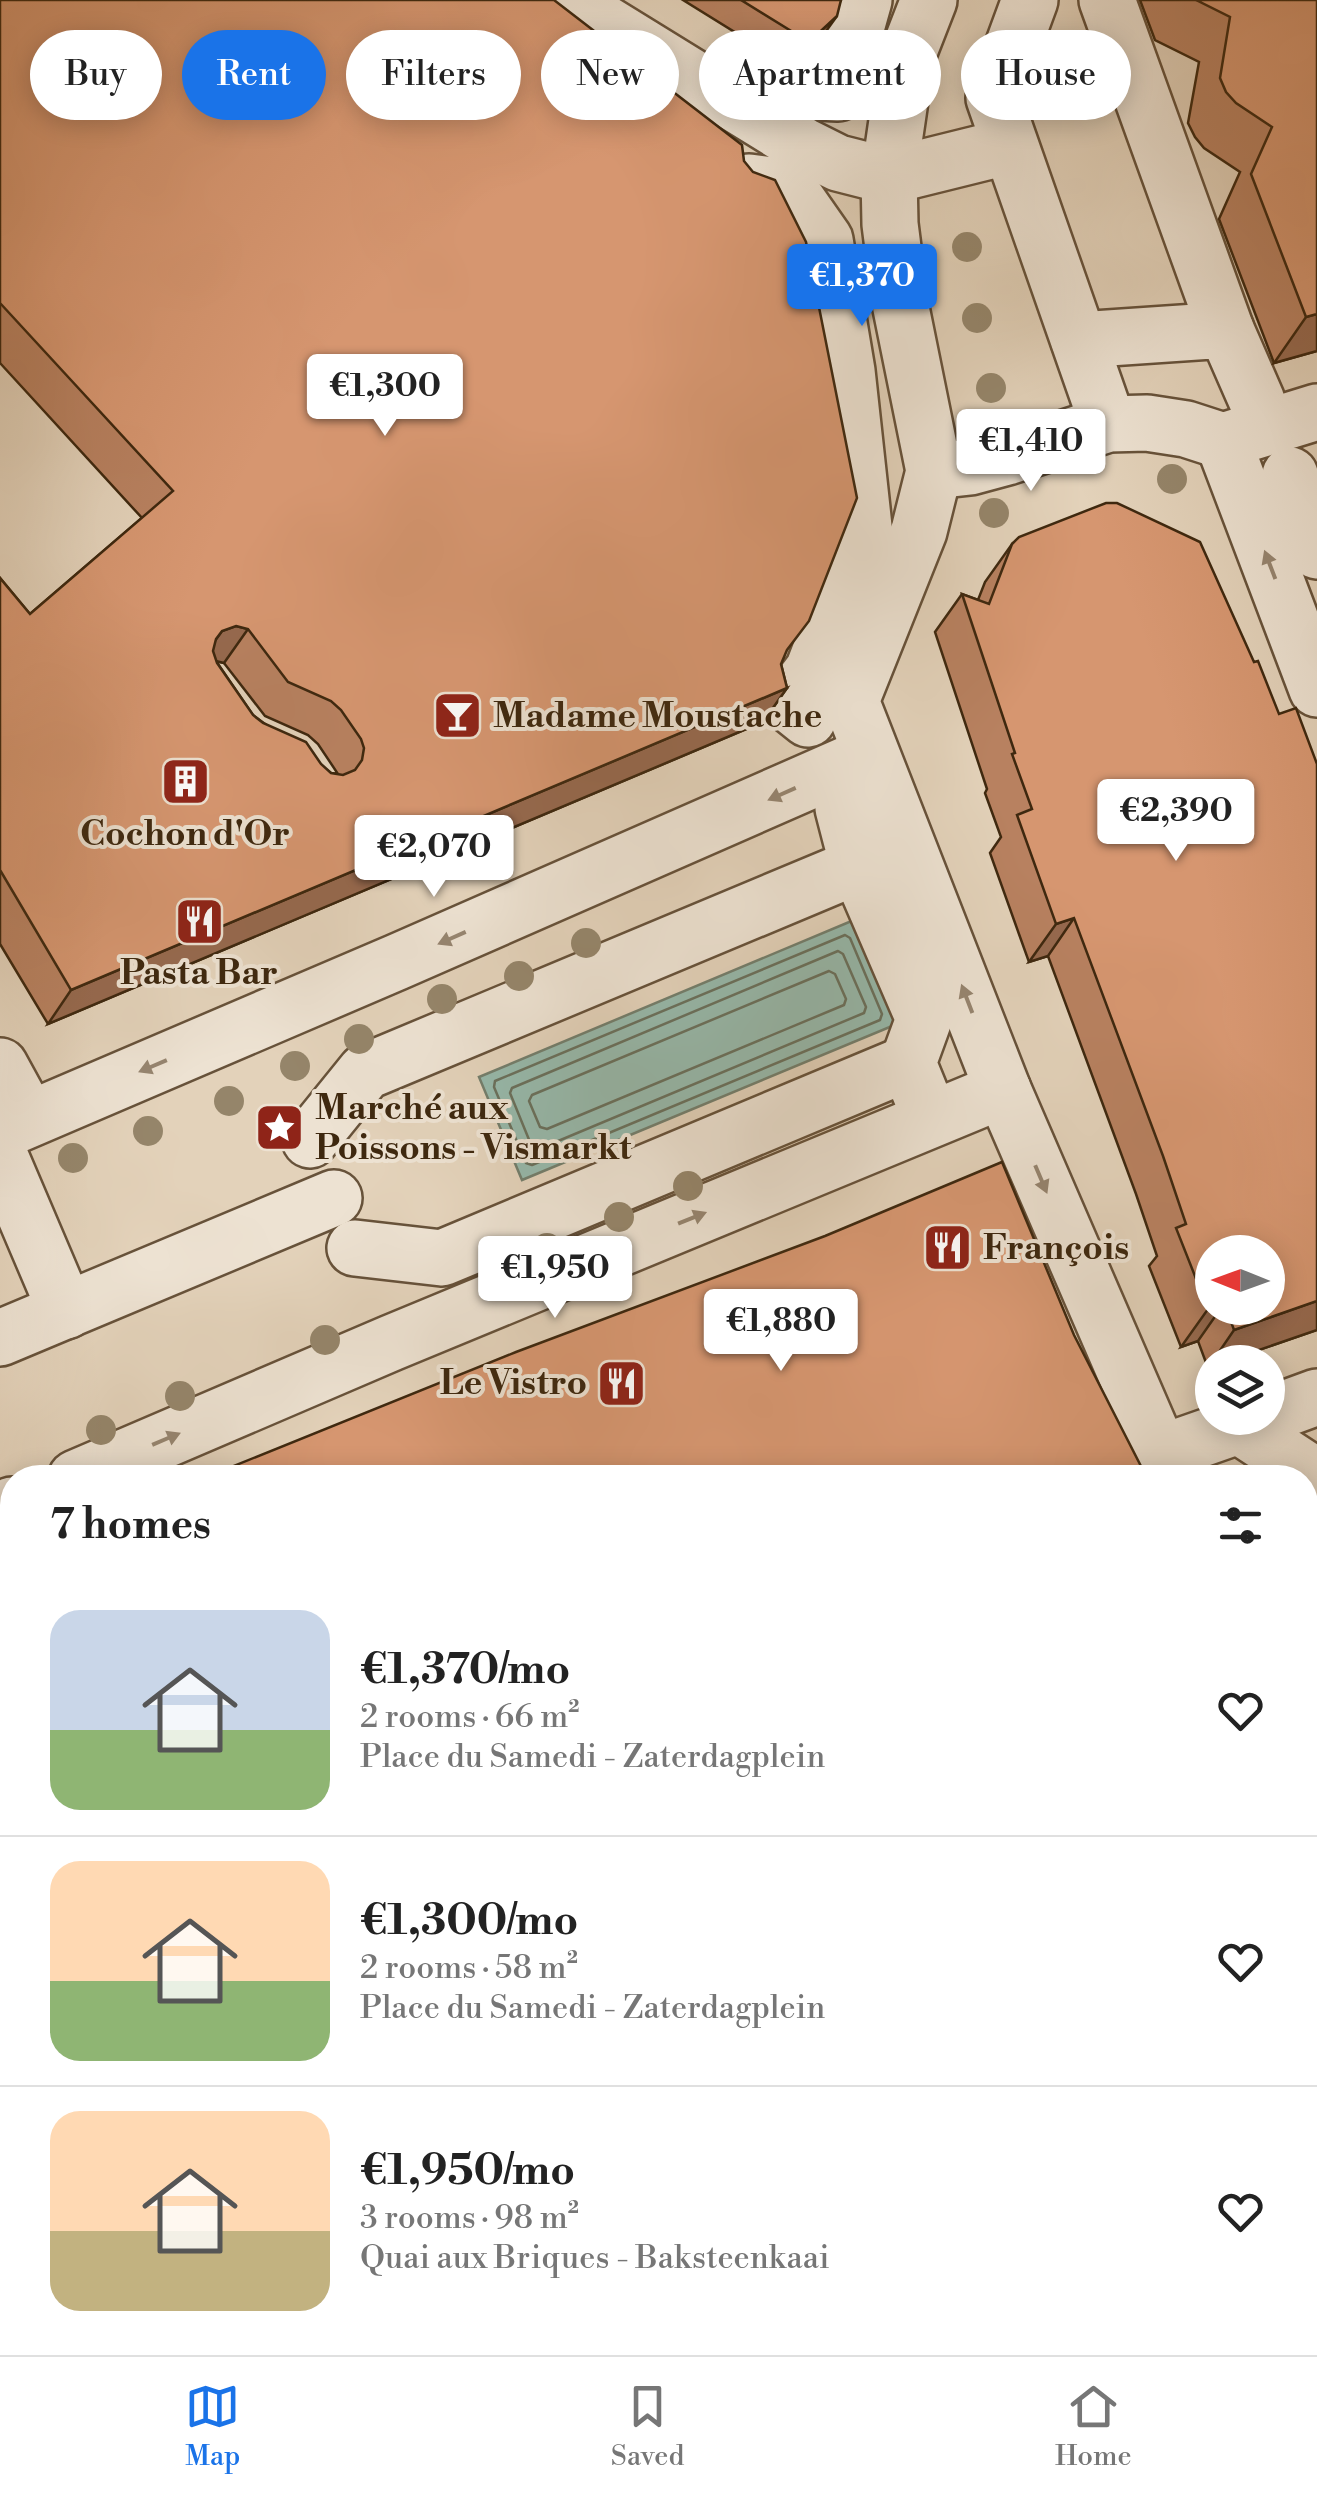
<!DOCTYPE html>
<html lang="en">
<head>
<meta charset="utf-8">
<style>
  body { margin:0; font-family:"Libre Bodoni",serif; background:#f6f6f6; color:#222; height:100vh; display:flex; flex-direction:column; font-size:38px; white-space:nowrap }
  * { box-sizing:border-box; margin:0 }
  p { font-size:32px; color:#767676 }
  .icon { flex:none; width:55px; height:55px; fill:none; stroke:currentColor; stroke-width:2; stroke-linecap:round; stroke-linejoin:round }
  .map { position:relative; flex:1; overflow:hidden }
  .sheet { position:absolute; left:0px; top:1465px; width:1318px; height:890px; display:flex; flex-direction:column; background:#fff; border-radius:40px 40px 0 0; box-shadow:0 5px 25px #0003 }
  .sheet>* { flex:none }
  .top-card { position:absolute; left:30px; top:30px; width:1258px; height:90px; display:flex; gap:20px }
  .needle { width:65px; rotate:271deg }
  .fabs { position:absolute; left:1195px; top:1235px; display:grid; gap:20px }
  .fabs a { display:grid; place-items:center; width:90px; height:90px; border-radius:50%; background:#fff; box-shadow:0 5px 25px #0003; font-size:50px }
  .price { position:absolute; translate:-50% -85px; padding:0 22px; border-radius:10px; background:#fff; color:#222; font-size:32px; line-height:65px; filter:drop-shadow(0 2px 5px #0008) }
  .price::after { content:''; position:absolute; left:50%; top:60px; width:30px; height:22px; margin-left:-15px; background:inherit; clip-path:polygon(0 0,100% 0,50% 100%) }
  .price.current { background:#1a73e8; color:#fff }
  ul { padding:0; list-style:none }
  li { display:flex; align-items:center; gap:30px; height:250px; padding:0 50px }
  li+li { border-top:2px solid #e0e0e0 }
  li span { display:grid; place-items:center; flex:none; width:280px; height:200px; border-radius:30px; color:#555 }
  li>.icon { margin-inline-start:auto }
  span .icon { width:120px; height:120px; fill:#fffc; stroke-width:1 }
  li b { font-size:42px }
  h2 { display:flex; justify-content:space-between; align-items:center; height:120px; padding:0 50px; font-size:42px }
  .chip { padding:0 35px; border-radius:45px; background:#fff; box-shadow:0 5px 25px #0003; font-size:35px; line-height:90px }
  .chip.current { background:#1a73e8; color:#fff }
  .tabs { display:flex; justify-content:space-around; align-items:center; height:140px; border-top:2px solid #e0e0e0; background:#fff; font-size:28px; color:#767676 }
  .tabs a { display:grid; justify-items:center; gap:5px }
  .tabs .current { color:#1a73e8 }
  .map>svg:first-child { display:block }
  .water { fill:#96b8aa; stroke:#737e6c; stroke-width:2.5 }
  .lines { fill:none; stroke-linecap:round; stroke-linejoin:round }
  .shore { stroke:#6a705c; stroke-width:2.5 }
  .pedestrian-casing { stroke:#67523a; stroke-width:60 }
  .minor-casing { stroke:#67523a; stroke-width:60 }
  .pedestrian { stroke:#ede2d2; stroke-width:55 }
  .minor { stroke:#ede2d2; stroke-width:55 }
  .tree { fill:#95856a }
  .wall { fill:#b88160; stroke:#3e280f; stroke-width:2.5; fill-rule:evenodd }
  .shaded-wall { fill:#96694e; stroke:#3e280f; stroke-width:2.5 }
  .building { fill:#d69670; stroke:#3e280f; stroke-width:2.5; fill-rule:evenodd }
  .oneway { fill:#968570 }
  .labels { text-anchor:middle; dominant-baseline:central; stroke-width:8; stroke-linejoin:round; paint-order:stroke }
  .poi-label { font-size:35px; font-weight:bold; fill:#3e280f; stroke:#ede2d2; text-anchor:start }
</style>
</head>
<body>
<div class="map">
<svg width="1317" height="2355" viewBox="0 0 1317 2355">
  <rect width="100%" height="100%" fill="#e3d2ba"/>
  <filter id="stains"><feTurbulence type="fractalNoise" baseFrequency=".002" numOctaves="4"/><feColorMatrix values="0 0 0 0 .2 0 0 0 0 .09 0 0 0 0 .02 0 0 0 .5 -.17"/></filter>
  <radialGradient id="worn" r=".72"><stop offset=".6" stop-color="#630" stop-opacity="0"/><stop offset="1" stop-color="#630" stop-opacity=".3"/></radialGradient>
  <!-- water -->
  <polygon class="water" points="854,920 897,1024 522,1180 479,1077"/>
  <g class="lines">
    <!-- shore -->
    <g class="shore">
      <polygon points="845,935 850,938 882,1014 880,1020 532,1165 526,1163 494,1087 495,1081"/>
      <polygon points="838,951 843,954 866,1007 864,1013 539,1149 532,1147 510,1093 512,1088"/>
      <polygon points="829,971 835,974 846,999 844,1005 547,1129 540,1127 529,1101 532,1095"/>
    </g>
    <defs>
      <g id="pedestrian">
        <polyline points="1030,0 994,98 1108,424"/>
        <polyline points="1107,0 1226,330"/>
        <polyline points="817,92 838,93 864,0"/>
        <polyline points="889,176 1010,146"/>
        <polyline points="749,182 788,187 825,240 847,371 865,536 813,670 788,703 808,719"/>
        <polyline points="1079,340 1226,330 1257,401"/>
        <polyline points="1290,475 1317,551"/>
        <polyline points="858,866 924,1019 908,1063 921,1095"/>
        <polyline points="310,1140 365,1072 858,866 843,808"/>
        <polyline points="0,1156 66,1311"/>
        <polyline points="355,1248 442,1258 908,1063"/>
        <polyline points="0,1338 334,1198"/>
        <polyline points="1268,1415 1317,1397"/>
        <polyline points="1239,1426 1317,1477"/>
        <polyline points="1158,1454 1261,1418"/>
      </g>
      <g id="minor">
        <polyline points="567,0 802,145 838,163 889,176"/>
        <polyline points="929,0 906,59 889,176 890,224 900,303 934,471 919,531 851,701 1003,1090 1171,1478"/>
        <polyline points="1223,441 1317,689"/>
        <polyline points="934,471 970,467 1007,457 1108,424 1147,423 1186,429 1223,441 1317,412"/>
        <polyline points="0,1066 29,1119"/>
        <polyline points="0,1132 397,962 871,754"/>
        <polyline points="76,1478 391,1343 1003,1090"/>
        <polyline points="0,1510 12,1505"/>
        <polyline points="1305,1728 1317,1750"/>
        <polyline points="581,2355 616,2342"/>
      </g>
    </defs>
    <!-- pedestrian casing -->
    <use href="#pedestrian" class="pedestrian-casing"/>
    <!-- minor casing -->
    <use href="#minor" class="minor-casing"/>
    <!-- pedestrian -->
    <use href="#pedestrian" class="pedestrian"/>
    <!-- minor -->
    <use href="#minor" class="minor"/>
  </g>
  <!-- trees -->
  <g class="tree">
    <circle cx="967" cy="247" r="15"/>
    <circle cx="977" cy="318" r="15"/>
    <circle cx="991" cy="388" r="15"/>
    <circle cx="1172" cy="479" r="15"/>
    <circle cx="994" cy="513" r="15"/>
    <circle cx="586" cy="943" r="15"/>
    <circle cx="519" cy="976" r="15"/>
    <circle cx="442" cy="999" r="15"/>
    <circle cx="359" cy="1039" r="15"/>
    <circle cx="295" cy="1066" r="15"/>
    <circle cx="229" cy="1101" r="15"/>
    <circle cx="148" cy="1131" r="15"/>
    <circle cx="73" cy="1158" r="15"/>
    <circle cx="688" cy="1186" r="15"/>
    <circle cx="619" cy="1217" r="15"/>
    <circle cx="547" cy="1248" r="15"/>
    <circle cx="325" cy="1340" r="15"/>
    <circle cx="180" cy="1396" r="15"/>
    <circle cx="101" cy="1430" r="15"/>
  </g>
  <!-- wall -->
  <g class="wall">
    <path d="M 0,0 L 784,656 L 781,664 L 787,688 L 763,722 L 48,1024 L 0,944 L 0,578 L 30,614 L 142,518 L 0,363 ZM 216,661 L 224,663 L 265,716 L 308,735 L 318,744 L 338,774 L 331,773 L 253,715 Z"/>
    <polygon points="683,0 841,0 819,41 791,67"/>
    <polygon points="1140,0 1317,0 1317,351 1274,363 1219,219 1240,172 1204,148 1195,137 1188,123 1199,62 1155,40"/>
    <path d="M 1012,544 L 1317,1330 L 1224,1362 L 1212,1362 L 1212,1366 L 1208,1368 L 1198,1341 L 1181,1347 L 1149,1266 L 1157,1256 L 1136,1194 L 1048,956 L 1029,962 L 990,853 L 1001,837 L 985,793 L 987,789 L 935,632 L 962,594 L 978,600 L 985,582 ZM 1212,1252 L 1268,1308 L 1212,1308 Z"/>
    <polygon points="0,1566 12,1582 12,1753 0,1738"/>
  </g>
  <!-- shaded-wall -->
  <g class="shaded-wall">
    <polygon points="837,16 819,41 791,67 809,42"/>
    <polygon points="1317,314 1317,351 1274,363 1306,317"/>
    <polygon points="236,626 248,629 224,663 212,660 192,673 222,631"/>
    <polygon points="787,688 763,722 48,1024 71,990"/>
    <polygon points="1074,918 1048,956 1029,962 1056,924"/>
    <polygon points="1317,1301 1317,1330 1224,1362 1212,1362 1212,1366 1208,1368 1234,1330"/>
    <polygon points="1212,1308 1221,1308 1198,1341 1181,1347 1208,1309"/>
    <polygon points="1317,1986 1317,2011 1305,2014 1305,1994"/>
    <polygon points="1317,2247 1317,2272 1305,2277 1305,2252"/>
    <polygon points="419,2342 499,2342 462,2355 379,2355"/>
  </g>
  <!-- building -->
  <g class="building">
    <path d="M 0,0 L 554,0 L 742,145 L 744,161 L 753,172 L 775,180 L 806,242 L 857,498 L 809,621 L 787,650 L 781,664 L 787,688 L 71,990 L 0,870 L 0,578 L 30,614 L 173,491 L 0,303 ZM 236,626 L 248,629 L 288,682 L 331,701 L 341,710 L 361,739 L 364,748 L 362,760 L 355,770 L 343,775 L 331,773 L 321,764 L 306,742 L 263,723 L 253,715 L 217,663 L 213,651 L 216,639 L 222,631 Z"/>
    <polygon points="741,0 841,0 837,16 809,42"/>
    <polygon points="1196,0 1317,0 1317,314 1306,317 1251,174 1272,127 1236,103 1226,92 1220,78 1230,17"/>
    <polygon points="1106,503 1117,503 1200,542 1254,662 1258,661 1279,714 1296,708 1317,764 1317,1301 1234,1330 1226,1308 1268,1308 1268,1252 1212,1252 1212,1307 1208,1309 1176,1228 1186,1224 1163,1156 1074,918 1056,924 1017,815 1032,809 1012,754 1015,753 962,594 989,604 1012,544 1019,537"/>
    <polygon points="1002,1162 1074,1335 1147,1478 204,1478 516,1352 825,1236"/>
    <polygon points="0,1566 12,1582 12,1686 0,1667"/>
    <polygon points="12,1777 12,2342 419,2342 379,2355 0,2355 0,1786"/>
    <polygon points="1305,1781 1317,1803 1317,1986 1305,1994"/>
    <polygon points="1305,2030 1313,2039 1317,2040 1317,2247 1305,2252"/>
    <polygon points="728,2342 1253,2342 1264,2355 692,2355"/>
  </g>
  <!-- one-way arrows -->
  <defs><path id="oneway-solid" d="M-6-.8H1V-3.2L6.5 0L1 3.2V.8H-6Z" transform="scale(2.5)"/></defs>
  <g class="oneway">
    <use href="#oneway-solid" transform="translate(1270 565) rotate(-111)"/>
    <use href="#oneway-solid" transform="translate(782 794) rotate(156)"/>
    <use href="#oneway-solid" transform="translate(452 938) rotate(156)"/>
    <use href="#oneway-solid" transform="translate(967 999) rotate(-111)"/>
    <use href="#oneway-solid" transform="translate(153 1066) rotate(157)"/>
    <use href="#oneway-solid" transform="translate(1041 1179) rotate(67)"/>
    <use href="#oneway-solid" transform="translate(692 1218) rotate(-22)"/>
    <use href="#oneway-solid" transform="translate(166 1439) rotate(-23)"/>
  </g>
  <!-- icons -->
  <defs>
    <symbol id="bar-square" viewBox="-11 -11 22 22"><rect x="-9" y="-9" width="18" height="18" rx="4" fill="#8f2418" stroke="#ede2d2"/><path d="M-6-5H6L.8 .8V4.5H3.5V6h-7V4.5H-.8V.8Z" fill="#fff"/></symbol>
    <symbol id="building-square" viewBox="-11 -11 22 22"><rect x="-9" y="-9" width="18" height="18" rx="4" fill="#8f2418" stroke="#ede2d2"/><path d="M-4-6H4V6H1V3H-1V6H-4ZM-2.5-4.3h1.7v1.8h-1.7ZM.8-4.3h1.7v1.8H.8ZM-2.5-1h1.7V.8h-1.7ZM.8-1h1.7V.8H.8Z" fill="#fff"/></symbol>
    <symbol id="restaurant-square" viewBox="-11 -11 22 22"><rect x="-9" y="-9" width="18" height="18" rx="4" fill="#8f2418" stroke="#ede2d2"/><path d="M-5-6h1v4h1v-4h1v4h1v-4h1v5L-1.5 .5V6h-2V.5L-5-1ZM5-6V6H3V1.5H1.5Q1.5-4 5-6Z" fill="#fff"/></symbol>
    <symbol id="sight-square" viewBox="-11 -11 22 22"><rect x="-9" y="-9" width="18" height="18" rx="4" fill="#8f2418" stroke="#ede2d2"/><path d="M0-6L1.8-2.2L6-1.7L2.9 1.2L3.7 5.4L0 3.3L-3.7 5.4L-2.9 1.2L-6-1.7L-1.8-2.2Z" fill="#fff"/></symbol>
  </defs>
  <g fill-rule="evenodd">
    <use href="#bar-square" x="430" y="688" width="55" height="55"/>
    <use href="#building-square" x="158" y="754" width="55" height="55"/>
    <use href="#restaurant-square" x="172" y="894" width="55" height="55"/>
    <use href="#sight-square" x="252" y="1100" width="55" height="55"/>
    <use href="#restaurant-square" x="920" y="1220" width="55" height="55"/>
    <use href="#restaurant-square" x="594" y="1356" width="55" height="55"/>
  </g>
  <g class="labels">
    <!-- poi labels -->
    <g class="poi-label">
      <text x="493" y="716">Madame Moustache</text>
      <text x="185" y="834" text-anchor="middle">Cochon d'Or</text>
      <text x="199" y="973" text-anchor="middle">Pasta Bar</text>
      <text x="315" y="1108">Marché aux<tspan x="315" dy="40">Poissons - Vismarkt</tspan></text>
      <text x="983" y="1248">François</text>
      <text x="587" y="1383" text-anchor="end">Le Vistro</text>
    </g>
  </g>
  <rect width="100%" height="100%" filter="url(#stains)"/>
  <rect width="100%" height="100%" fill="url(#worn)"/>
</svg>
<div class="fabs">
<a><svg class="needle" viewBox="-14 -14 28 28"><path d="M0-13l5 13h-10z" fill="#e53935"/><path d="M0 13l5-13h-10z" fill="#767676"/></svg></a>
<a><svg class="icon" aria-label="layers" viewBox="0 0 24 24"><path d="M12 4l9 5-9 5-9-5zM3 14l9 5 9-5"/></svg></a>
</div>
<b class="price current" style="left:862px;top:329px">€1,370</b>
<b class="price" style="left:385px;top:439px">€1,300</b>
<b class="price" style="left:1031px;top:494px">€1,410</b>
<b class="price" style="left:1176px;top:864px">€2,390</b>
<b class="price" style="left:434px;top:900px">€2,070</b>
<b class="price" style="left:555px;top:1321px">€1,950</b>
<b class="price" style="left:781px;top:1374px">€1,880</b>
<div class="top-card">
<a class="chip">Buy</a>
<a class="chip current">Rent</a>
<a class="chip">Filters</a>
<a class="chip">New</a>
<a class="chip">Apartment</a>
<a class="chip">House</a>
</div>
<section class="sheet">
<h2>7 homes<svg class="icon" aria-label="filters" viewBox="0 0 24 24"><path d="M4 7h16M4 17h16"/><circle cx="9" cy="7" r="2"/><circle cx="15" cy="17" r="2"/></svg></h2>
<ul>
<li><span style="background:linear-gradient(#c9d6e8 60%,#8fb573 0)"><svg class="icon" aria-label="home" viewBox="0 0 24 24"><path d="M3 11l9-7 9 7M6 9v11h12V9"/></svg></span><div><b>€1,370/mo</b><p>2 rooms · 66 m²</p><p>Place du Samedi - Zaterdagplein</p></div><svg class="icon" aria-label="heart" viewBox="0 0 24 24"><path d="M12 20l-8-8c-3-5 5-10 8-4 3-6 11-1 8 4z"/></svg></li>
<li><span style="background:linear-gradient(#ffd9b3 60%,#8fb573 0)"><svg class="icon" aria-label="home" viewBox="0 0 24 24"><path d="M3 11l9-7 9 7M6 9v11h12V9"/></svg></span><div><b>€1,300/mo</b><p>2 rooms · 58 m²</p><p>Place du Samedi - Zaterdagplein</p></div><svg class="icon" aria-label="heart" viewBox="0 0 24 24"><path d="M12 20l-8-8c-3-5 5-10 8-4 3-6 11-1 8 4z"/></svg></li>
<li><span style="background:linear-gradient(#ffd9b3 60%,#c2b280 0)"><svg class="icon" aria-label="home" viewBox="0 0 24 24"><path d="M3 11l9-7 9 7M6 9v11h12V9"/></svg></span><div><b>€1,950/mo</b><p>3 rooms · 98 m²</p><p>Quai aux Briques - Baksteenkaai</p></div><svg class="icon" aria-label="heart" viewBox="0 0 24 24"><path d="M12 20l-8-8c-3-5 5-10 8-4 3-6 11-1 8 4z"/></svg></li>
</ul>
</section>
</div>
<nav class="tabs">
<a class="current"><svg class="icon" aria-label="map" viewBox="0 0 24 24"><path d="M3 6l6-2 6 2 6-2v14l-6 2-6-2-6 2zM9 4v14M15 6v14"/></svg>Map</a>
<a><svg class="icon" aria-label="saved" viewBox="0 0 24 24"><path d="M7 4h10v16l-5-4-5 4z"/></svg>Saved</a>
<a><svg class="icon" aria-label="home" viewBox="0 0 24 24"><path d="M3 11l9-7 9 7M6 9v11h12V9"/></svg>Home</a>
</nav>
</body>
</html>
